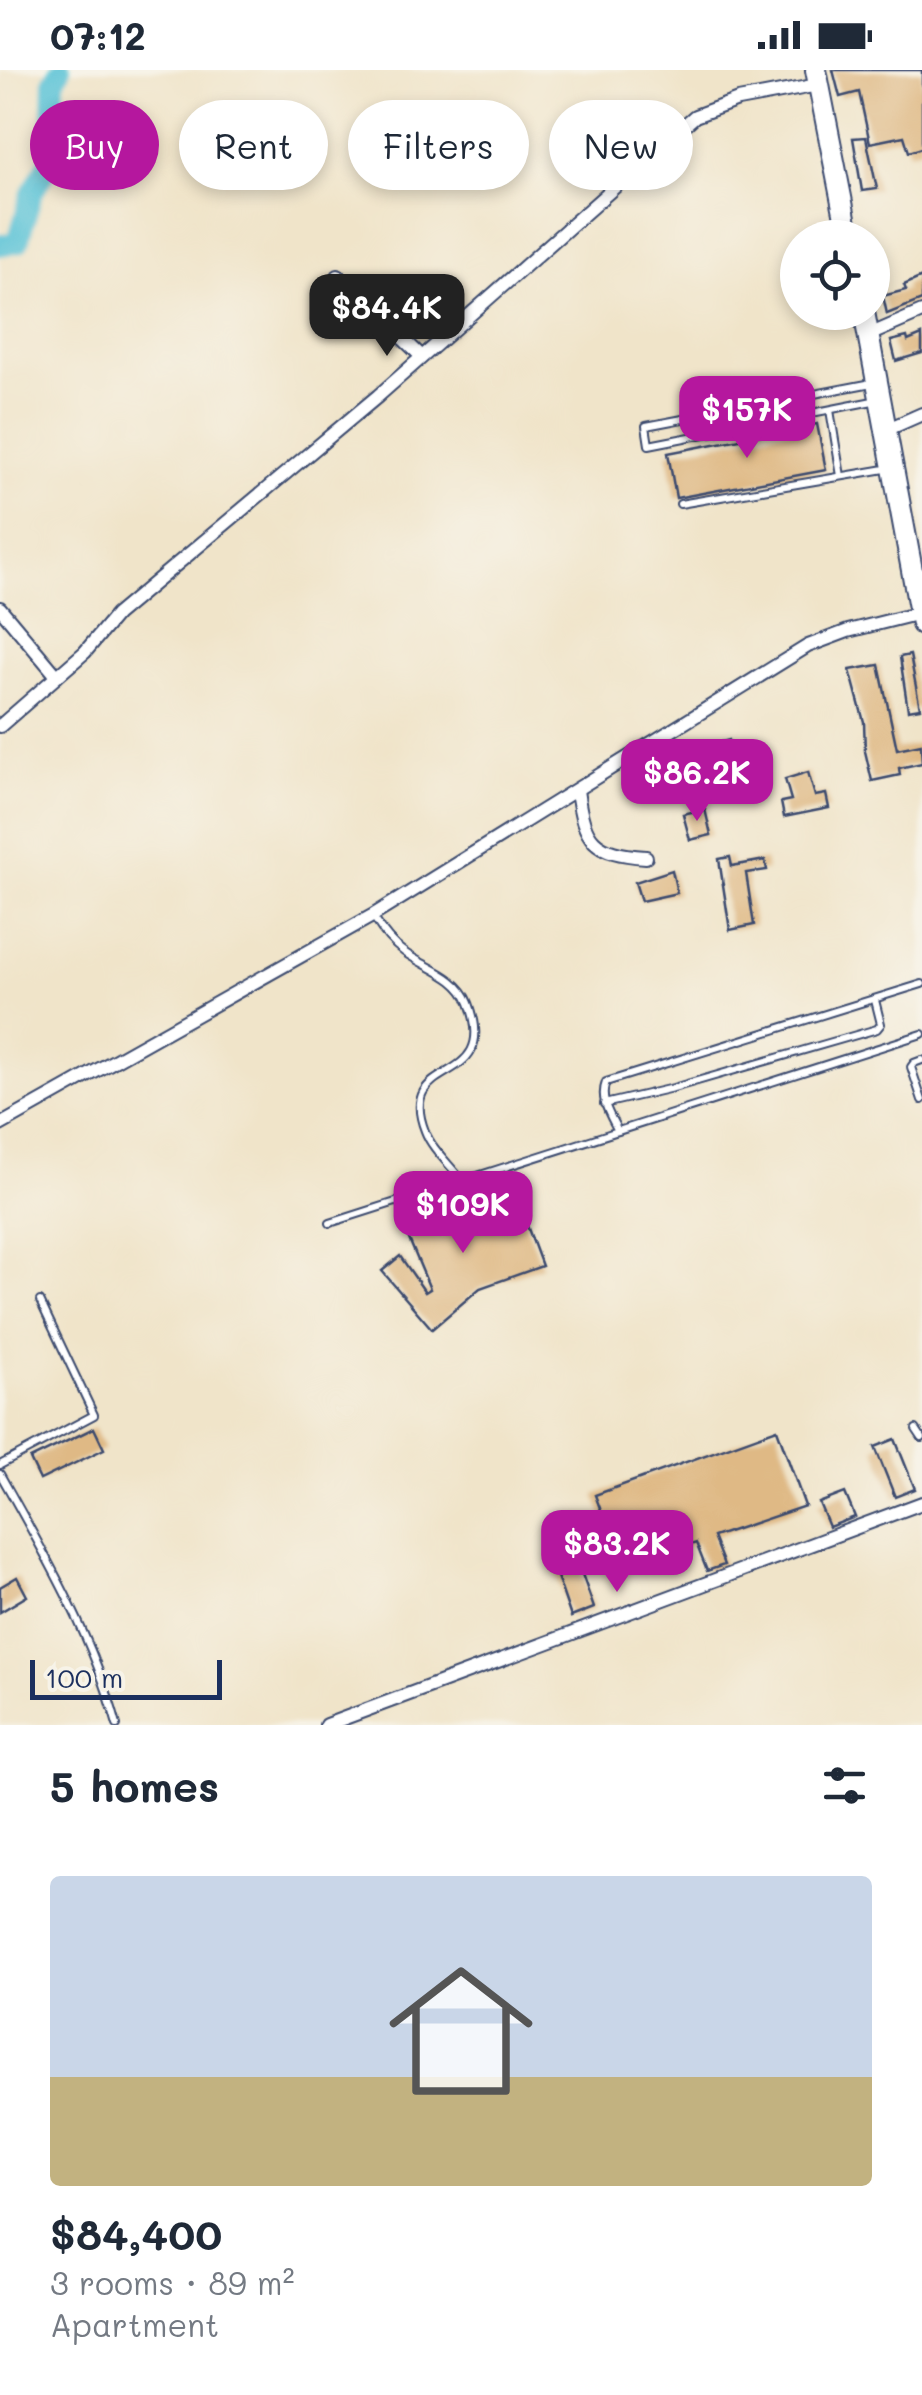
<!DOCTYPE html>
<html lang="en">
<head>
<meta charset="utf-8">
<style>
  body { margin:0; font-family:Mali,sans-serif; background:#f6f6f7; color:#1f2937; height:100vh; display:flex; flex-direction:column; font-size:38px; white-space:nowrap }
  * { box-sizing:border-box; margin:0 }
  p { font-size:32px; color:#747a83 }
  .icon { flex:none; width:55px; height:55px; fill:none; stroke:currentColor; stroke-width:2; stroke-linecap:round; stroke-linejoin:round }
  .map { position:relative; height:1655px; overflow:hidden }
  .side { display:flex; flex-direction:column; background:#fff; flex:1 }
  .side>* { flex:none }
  .hud { position:absolute; left:30px; top:30px; width:862px; height:90px; display:flex; gap:20px }
  .controls { position:absolute; left:780px; top:150px; display:grid; gap:20px }
  .controls a { display:grid; place-items:center; width:110px; height:110px; border-radius:50%; background:#fff; box-shadow:0 5px 15px #0003; font-size:50px }
  .scale { position:absolute; left:30px; bottom:25px; width:192px; box-sizing:border-box; padding-left:10px; border:5px solid #1b2f5e; border-top:0; font-size:28px; line-height:35px; white-space:nowrap; color:#1b2f5e; -webkit-text-stroke:8px #f7f3e8; paint-order:stroke }
  .price { position:absolute; translate:-50% -85px; padding:0 22px; border-radius:20px; background:#b5179e; color:#fff; font-size:32px; line-height:65px; filter:drop-shadow(0 2px 5px #0008) }
  .price::after { content:''; position:absolute; left:50%; top:60px; width:30px; height:22px; margin-left:-15px; background:inherit; clip-path:polygon(0 0,100% 0,50% 100%) }
  .price.on { background:#222; color:#fff }
  ul { padding:0; list-style:none }
  li { display:grid; align-content:center; gap:20px; height:530px; padding:0 50px }
  li span { display:grid; place-items:center; height:310px; border-radius:10px; color:#555 }
  li>.icon { margin-inline-start:auto }
  span .icon { width:180px; height:180px; fill:#fffc; stroke-width:1 }
  li b { font-size:42px }
  h2 { display:flex; justify-content:space-between; align-items:center; height:120px; padding:0 50px; font-size:42px }
  .tag { padding:0 35px; border-radius:45px; background:#fff; box-shadow:0 5px 15px #0003; font-size:35px; line-height:90px }
  .tag.on { background:#b5179e; color:#fff }
  .status { display:flex; justify-content:space-between; align-items:center; height:70px; padding:0 50px; background:#fff; direction:ltr }
  .status svg { height:28px; fill:currentColor }
  .map>svg:first-child { display:block }
  .lines { fill:none; stroke-linecap:round; stroke-linejoin:round }
  .river { stroke:#5ac3d7; stroke-width:22 }
  .building { fill:#dfb985 }
  .lane-casing { stroke:#3b4a6e; stroke-width:10 }
  .street-casing { stroke:#3b4a6e; stroke-width:16 }
  .primary-casing { stroke:#3b4a6e; stroke-width:24 }
  .lane { stroke:#fff; stroke-width:6 }
  .street { stroke:#fff; stroke-width:12 }
  .primary { stroke:#fff; stroke-width:20 }
</style>
</head>
<body>
<div class="status"><b>07:12</b><svg viewBox="0 0 49 12"><path d="M0 12V9h3v3zM5 12V6h3v6zM10 12V3h3v9zM15 12V0h3v12zM26 1h20v11H26zM47 4h2v5h-2z"/></svg></div>
<div class="map">
<svg width="922" height="1655" viewBox="0 0 922 1655">
  <rect width="100%" height="100%" fill="#f7f3e8"/>
  <filter id="ink" filterUnits="userSpaceOnUse"><feTurbulence type="fractalNoise" baseFrequency=".01" numOctaves="2"/><feDisplacementMap in="SourceGraphic" scale="20" xChannelSelector="R" yChannelSelector="G"/><feConvolveMatrix kernelMatrix="1 2 1 2 8 2 1 2 1" color-interpolation-filters="sRGB"/></filter>
  <filter id="wash" filterUnits="userSpaceOnUse"><feTurbulence type="fractalNoise" baseFrequency=".0048" numOctaves="4" result="noise"/><feDisplacementMap in="SourceGraphic" scale="40" xChannelSelector="R" yChannelSelector="G"/><feGaussianBlur stdDeviation="2.25" result="paint"/><feColorMatrix in="noise" values="0 0 0 0 0 0 0 0 0 0 0 0 0 0 0 0 0 1.4 0 .05"/><feComposite in="paint" operator="in"/></filter>
  <g filter="url(#wash)">
    <rect width="100%" height="100%" fill="#f0e4c9"/>
    <g class="lines">
      <!-- river -->
      <polyline class="river" points="0,175 18,172 32,123 52,88 54,11 60,0"/>
    </g>
    <g id="blocks">
      <!-- building -->
      <g class="building">
        <polygon points="833,0 922,0 922,78 909,82 904,66 870,73 859,22 840,27"/>
        <polygon points="866,67 877,119 862,121 853,68"/>
        <polygon points="922,207 922,230 887,244 883,226 906,220 904,215"/>
        <polygon points="922,265 922,283 896,291 891,271 907,267 908,271"/>
        <polygon points="817,354 826,400 676,428 668,383"/>
        <polygon points="910,585 920,638 908,640 900,587"/>
        <polygon points="879,595 897,679 921,674 922,693 899,698 900,705 872,711 865,681 864,652 850,600"/>
        <polygon points="729,670 743,724 727,727 722,697 714,700 707,676"/>
        <polygon points="808,702 815,726 826,724 829,738 784,747 781,732 791,730 785,709"/>
        <polygon points="705,739 711,765 690,770 683,744"/>
        <polygon points="730,787 732,796 765,790 767,800 746,803 754,855 730,860 719,789"/>
        <polygon points="672,800 677,823 641,831 635,812"/>
        <polygon points="516,1126 542,1196 480,1218 432,1259 382,1201 400,1186 425,1222 430,1219 406,1162 414,1159 406,1136 428,1129 440,1167 459,1150 458,1147"/>
        <polygon points="94,1358 104,1379 40,1410 30,1389"/>
        <polygon points="777,1359 805,1436 713,1467 724,1495 707,1501 696,1473 623,1499 595,1425"/>
        <polygon points="895,1369 915,1419 895,1427 875,1377"/>
        <polygon points="845,1423 855,1447 829,1457 819,1433"/>
        <polygon points="561,1477 565,1490 576,1487 594,1538 571,1547 553,1495 556,1494 552,1480"/>
        <polygon points="17,1507 27,1526 0,1542 0,1517"/>
      </g>
    </g>
  </g>
  <g filter="url(#ink)">
    <use href="#blocks" fill-opacity="0" stroke="#3b4a6e" stroke-width="2.5"/>
    <g class="lines">
      <defs>
        <g id="lane">
          <polyline points="872,313 646,356 649,375 878,330"/>
          <polyline points="830,340 841,406"/>
          <polyline points="680,434 891,398"/>
          <path d="M 374,848 C 382,861 391,873 404,882 C 426,898 459,906 469,933 C 502,1021 395,984 425,1061 C 432,1080 451,1095 462,1111"/>
          <polyline points="922,990 914,993 911,997 922,1030"/>
          <polyline points="604,1034 673,1018 877,959 881,954 875,930"/>
          <path d="M 618,1061 C 610,1045 599,1030 606,1012 L 922,914"/>
          <polyline points="330,1153 922,964"/>
          <polyline points="916,1359 922,1368"/>
          <polyline points="0,1395 94,1345 40,1231"/>
          <path d="M 0,1404 C 46,1486 92,1565 117,1655"/>
        </g>
        <g id="street">
          <polyline points="338,206 421,286"/>
          <polyline points="869,265 922,242"/>
          <polyline points="888,359 922,344"/>
          <polyline points="0,538 57,606"/>
          <polyline points="0,656 85,582 116,545 378,326 695,46 738,30 818,15"/>
          <path d="M 577,720 C 584,772 593,783 646,787"/>
          <polyline points="0,1055 372,846 808,576 848,561 920,543"/>
          <polyline points="326,1655 922,1433"/>
        </g>
        <g id="primary">
          <polyline points="816,0 849,168"/>
          <polyline points="864,242 922,554"/>
        </g>
      </defs>
      <!-- lane casing -->
      <use href="#lane" class="lane-casing"/>
      <!-- street casing -->
      <use href="#street" class="street-casing"/>
      <!-- primary casing -->
      <use href="#primary" class="primary-casing"/>
      <!-- lane -->
      <use href="#lane" class="lane"/>
      <!-- street -->
      <use href="#street" class="street"/>
      <!-- primary -->
      <use href="#primary" class="primary"/>
    </g>
  </g>
</svg>
<div class="controls">
<a><svg class="icon" aria-label="locate" viewBox="0 0 24 24"><circle cx="12" cy="12" r="6"/><path d="M12 2v4M12 18v4M2 12h4M18 12h4"/></svg></a>
</div>
<div class="scale">100 m</div>
<b class="price on" style="left:387px;top:289px">$84.4K</b>
<b class="price" style="left:747px;top:391px">$157K</b>
<b class="price" style="left:697px;top:754px">$86.2K</b>
<b class="price" style="left:463px;top:1186px">$109K</b>
<b class="price" style="left:617px;top:1525px">$83.2K</b>
<div class="hud">
<a class="tag on">Buy</a>
<a class="tag">Rent</a>
<a class="tag">Filters</a>
<a class="tag">New</a>
</div>
</div>
<section class="side">
<h2>5 homes<svg class="icon" aria-label="filters" viewBox="0 0 24 24"><path d="M4 7h16M4 17h16"/><circle cx="9" cy="7" r="2"/><circle cx="15" cy="17" r="2"/></svg></h2>
<ul>
<li><span style="background:linear-gradient(#c9d6e8 65%,#c2b280 0)"><svg class="icon" aria-label="home" viewBox="0 0 24 24"><path d="M3 11l9-7 9 7M6 9v11h12V9"/></svg></span><div><b>$84,400</b><p>3 rooms · 89 m²</p><p>Apartment</p></div></li>
</ul>
</section>
</body>
</html>
